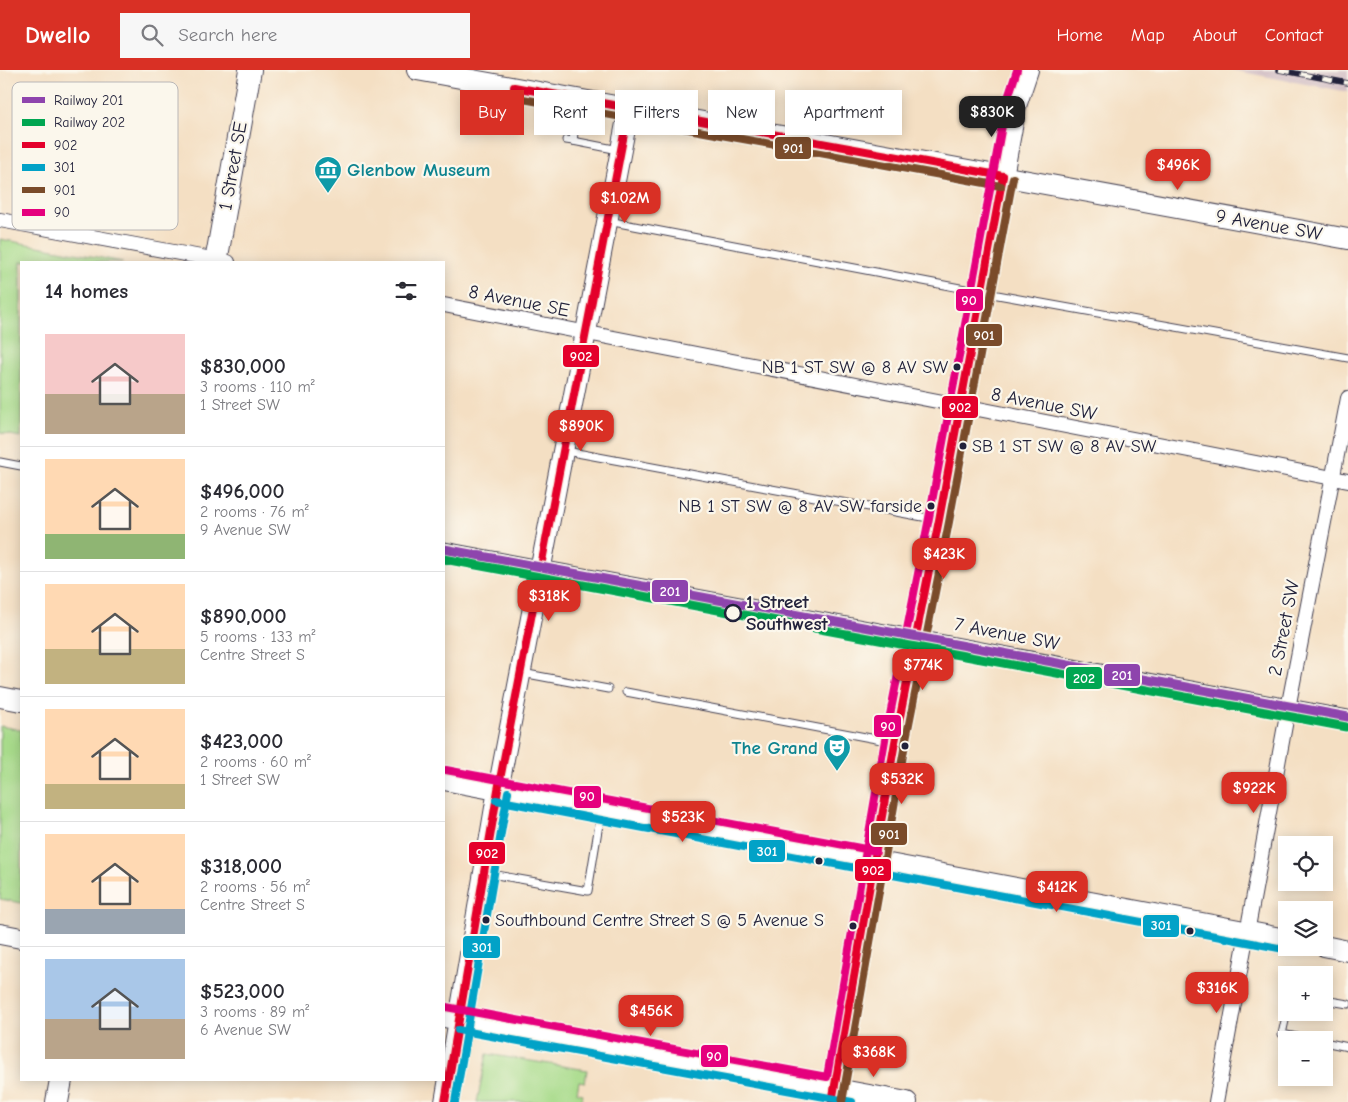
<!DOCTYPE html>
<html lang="en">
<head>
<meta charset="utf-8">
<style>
  body { margin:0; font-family:"Comic Neue",sans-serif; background:#f7f7f7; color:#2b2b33; height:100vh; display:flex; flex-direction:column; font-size:19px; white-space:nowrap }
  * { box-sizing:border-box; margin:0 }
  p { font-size:16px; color:#7c7c81 }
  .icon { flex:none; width:28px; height:28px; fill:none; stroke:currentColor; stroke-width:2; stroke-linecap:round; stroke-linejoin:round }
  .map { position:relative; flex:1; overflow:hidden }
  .side { position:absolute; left:20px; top:191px; width:425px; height:820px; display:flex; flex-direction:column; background:#fff; border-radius:0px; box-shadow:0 2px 12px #0003 }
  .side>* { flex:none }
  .banner { position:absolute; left:460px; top:20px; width:475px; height:45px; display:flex; gap:10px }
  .controls { position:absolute; left:1278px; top:766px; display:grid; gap:10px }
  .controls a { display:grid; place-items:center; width:55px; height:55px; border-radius:0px; background:#fff; box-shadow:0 2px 12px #0003; font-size:25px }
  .price { position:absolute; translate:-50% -42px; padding:0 11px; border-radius:10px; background:#d93025; color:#fff; font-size:16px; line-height:32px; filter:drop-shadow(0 1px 2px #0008) }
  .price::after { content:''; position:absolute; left:50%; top:30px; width:15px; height:11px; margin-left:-8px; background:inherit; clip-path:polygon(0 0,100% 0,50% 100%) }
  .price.on { background:#222; color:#fff }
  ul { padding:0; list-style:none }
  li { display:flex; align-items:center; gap:15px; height:125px; padding:0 25px }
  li+li { border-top:1px solid #e1e1e2 }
  li span { display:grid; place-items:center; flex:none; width:140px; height:100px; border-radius:0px; color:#555 }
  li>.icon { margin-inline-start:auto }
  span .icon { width:60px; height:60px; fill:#fffc; stroke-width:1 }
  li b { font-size:21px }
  h2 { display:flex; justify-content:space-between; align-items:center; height:60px; padding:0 25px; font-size:21px }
  .pill { padding:0 18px; border-radius:0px; background:#fff; box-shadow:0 2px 12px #0003; font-size:18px; line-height:45px }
  .pill.on { background:#d93025; color:#fff }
  header { display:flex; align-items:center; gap:30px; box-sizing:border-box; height:70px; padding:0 25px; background:#d93025; color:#fff }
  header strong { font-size:24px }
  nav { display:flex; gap:28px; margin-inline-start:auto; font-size:18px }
  .search { width:350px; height:45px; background:#f7f7f7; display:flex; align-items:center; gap:12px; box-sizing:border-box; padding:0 18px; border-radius:0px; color:#7c7c81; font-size:19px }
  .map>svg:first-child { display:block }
  .industrial { fill:#d2bec4 }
  .green { fill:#a8db8b; stroke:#657e63 }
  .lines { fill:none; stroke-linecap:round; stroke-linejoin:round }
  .lane-casing { stroke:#423e4f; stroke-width:9 }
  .street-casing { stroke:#423e4f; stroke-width:16 }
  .secondary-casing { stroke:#423e4f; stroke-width:22 }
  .primary-casing { stroke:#423e4f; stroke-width:24 }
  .lane { stroke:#fff; stroke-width:7 }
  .street { stroke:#fff; stroke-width:14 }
  .secondary { stroke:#fff; stroke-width:20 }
  .primary { stroke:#fff; stroke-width:22 }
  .rail-casing { stroke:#22223b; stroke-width:5.5 }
  .rail { stroke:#fbf7ec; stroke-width:4; stroke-dasharray:11; stroke-linecap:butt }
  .bus-1-casing { stroke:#fbf7ec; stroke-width:11 }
  .bus-2-casing { stroke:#fbf7ec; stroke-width:11 }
  .bus-3-casing { stroke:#fbf7ec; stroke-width:11 }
  .bus-4-casing { stroke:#fbf7ec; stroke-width:11 }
  .bus-1 { stroke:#e4002b; stroke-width:8 }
  .bus-2 { stroke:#02a2c7; stroke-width:8 }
  .bus-3 { stroke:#7a4b2a; stroke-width:8 }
  .bus-4 { stroke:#e5007d; stroke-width:8 }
  .rail-1-casing { stroke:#fbf7ec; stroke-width:12 }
  .rail-2-casing { stroke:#fbf7ec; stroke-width:12 }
  .rail-1 { stroke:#8e44ad; stroke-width:9 }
  .rail-2 { stroke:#00a651; stroke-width:9 }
  .bus-dot { fill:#22223b; stroke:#fbf7ec; stroke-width:2 }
  .stop-dot { fill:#fbf7ec; stroke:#22223b; stroke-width:2.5 }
  .labels { text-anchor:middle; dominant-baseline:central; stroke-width:4.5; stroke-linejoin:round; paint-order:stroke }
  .bus-label { font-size:18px; fill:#22223b; stroke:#fbf7ec; text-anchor:end }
  .street-label { font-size:19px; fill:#22223b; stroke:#fbf7ec }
  .culture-label { font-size:19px; font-weight:bold; fill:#0d838f; stroke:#fbf7ec; text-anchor:start }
  .stop-label { font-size:19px; font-weight:bold; fill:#22223b; stroke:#fbf7ec; text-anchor:start }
  .key { fill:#fbf7ec; stroke:#bab7b7; stroke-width:1 }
  .key-label { font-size:14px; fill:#22223b }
  .line-badge { stroke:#fbf7ec; stroke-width:2 }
  .badge-label { font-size:14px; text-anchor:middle; font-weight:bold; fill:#fff }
</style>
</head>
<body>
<header>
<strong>Dwello</strong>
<div class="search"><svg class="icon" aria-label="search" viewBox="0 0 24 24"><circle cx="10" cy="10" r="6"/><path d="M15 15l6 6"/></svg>Search here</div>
<nav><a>Home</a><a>Map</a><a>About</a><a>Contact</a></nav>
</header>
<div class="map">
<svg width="1348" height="1032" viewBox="0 0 1348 1032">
  <rect width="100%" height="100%" fill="#fbf7ec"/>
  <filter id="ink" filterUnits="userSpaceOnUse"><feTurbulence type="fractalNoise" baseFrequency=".02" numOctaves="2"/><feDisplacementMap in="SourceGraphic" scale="10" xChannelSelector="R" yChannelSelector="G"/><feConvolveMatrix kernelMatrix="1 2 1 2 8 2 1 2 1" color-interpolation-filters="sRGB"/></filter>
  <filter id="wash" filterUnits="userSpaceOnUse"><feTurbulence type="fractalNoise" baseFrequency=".0096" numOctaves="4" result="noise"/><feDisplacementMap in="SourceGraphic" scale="20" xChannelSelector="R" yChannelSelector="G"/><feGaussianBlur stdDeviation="1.12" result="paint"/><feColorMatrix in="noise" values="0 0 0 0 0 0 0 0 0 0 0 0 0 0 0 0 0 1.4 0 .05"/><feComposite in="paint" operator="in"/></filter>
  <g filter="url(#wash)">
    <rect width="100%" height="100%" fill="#f4dfc3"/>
    <!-- industrial -->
    <polygon class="industrial" points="1231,0 1348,0 1348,22"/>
    <!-- green -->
    <g class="green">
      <polygon points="0,169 123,192 21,192 21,367 0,363"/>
      <polygon points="0,656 21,660 21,833 0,829"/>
      <polygon points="487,984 587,1000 585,1012 579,1011 577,1023 583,1024 581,1032 477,1032"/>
    </g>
  </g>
  <g filter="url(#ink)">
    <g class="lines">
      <defs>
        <g id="lane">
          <polyline points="507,50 513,20"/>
          <polyline points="566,70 573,71 578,32"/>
          <polyline points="573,71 619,80"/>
          <polyline points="608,151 981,222 1348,288"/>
          <polyline points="566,381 939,450"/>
          <polyline points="0,392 21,396"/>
          <polyline points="444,476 1348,644"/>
          <polyline points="522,603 608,619"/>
          <polyline points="626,622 892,672"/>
          <polyline points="485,803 588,821 601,742"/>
          <polyline points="1324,930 1348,934"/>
          <polyline points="1287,942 1282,964 1311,970"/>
          <polyline points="1324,972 1348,977"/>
        </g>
        <g id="street">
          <polyline points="0,150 228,192"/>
          <polyline points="444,235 1348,411"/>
          <polyline points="1216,1032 1290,628 1348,328"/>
        </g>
        <g id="secondary">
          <polyline points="417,0 1348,169"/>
          <polyline points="0,627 21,631"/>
          <polyline points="444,710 1286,869"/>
          <polyline points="0,864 21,868"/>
          <polyline points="1324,876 1348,881"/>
          <polyline points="444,947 907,1032"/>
          <polyline points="445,1032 498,720 629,38"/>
          <polyline points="832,1032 895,672 939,450 1016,36 1028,0"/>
        </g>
        <g id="primary">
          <polyline points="216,192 250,0"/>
          <polyline points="57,1032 61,1010"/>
        </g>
      </defs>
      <!-- lane casing -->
      <use href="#lane" class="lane-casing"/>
      <!-- street casing -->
      <use href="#street" class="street-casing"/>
      <!-- secondary casing -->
      <use href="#secondary" class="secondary-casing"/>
      <!-- primary casing -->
      <use href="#primary" class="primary-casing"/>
      <!-- lane -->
      <use href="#lane" class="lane"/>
      <!-- street -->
      <use href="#street" class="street"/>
      <!-- secondary -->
      <use href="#secondary" class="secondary"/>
      <!-- primary -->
      <use href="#primary" class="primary"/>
      <defs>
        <polyline id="rail" points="1279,0 1348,13"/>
      </defs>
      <!-- rail casing -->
      <use href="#rail" class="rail-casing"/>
      <!-- rail -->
      <use href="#rail" class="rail"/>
      <defs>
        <g id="bus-1">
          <polyline points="514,17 1003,106"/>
          <polyline points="445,1032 498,720 629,38"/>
          <polyline points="832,1032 895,672 939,450 1003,106"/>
        </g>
        <g id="bus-2">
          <polyline points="496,730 1284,879"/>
          <polyline points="458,960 852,1032"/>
          <polyline points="455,1032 508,722"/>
        </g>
        <g id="bus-3">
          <polyline points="512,27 1001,116"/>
          <polyline points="842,1032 905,674 949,452 1013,108"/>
        </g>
        <g id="bus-4">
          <polyline points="446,700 876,781"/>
          <polyline points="446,937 827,1007 885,670 929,448 1006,34 1017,0"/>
        </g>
      </defs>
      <!-- bus-1 casing -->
      <use href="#bus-1" class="bus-1-casing"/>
      <!-- bus-2 casing -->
      <use href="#bus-2" class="bus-2-casing"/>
      <!-- bus-3 casing -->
      <use href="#bus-3" class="bus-3-casing"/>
      <!-- bus-4 casing -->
      <use href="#bus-4" class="bus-4-casing"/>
      <!-- bus-1 -->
      <use href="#bus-1" class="bus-1"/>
      <!-- bus-2 -->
      <use href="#bus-2" class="bus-2"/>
      <!-- bus-3 -->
      <use href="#bus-3" class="bus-3"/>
      <!-- bus-4 -->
      <use href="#bus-4" class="bus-4"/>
      <defs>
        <polyline id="rail-1" points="444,479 1348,647"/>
        <polyline id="rail-2" points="444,489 1346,657"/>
      </defs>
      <!-- rail-1 casing -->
      <use href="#rail-1" class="rail-1-casing"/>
      <!-- rail-2 casing -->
      <use href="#rail-2" class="rail-2-casing"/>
      <!-- rail-1 -->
      <use href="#rail-1" class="rail-1"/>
      <!-- rail-2 -->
      <use href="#rail-2" class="rail-2"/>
    </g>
  </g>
  <!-- icons -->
  <defs>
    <symbol id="museum-pin" viewBox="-11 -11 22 30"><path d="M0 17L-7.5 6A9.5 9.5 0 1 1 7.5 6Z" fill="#0f9aa8" stroke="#fbf7ec"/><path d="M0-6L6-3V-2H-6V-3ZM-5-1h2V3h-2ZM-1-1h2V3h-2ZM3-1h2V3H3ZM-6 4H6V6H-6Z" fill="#fff"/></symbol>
    <symbol id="theatre-pin" viewBox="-11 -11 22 30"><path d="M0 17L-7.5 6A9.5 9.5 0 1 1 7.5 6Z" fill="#0f9aa8" stroke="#fbf7ec"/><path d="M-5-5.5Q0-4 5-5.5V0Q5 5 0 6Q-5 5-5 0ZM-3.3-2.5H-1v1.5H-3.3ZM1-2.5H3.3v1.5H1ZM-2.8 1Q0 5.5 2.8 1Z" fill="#fff"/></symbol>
  </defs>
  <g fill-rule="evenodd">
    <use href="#museum-pin" x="312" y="84" width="32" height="43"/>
    <use href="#theatre-pin" x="821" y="662" width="32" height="43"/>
  </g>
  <!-- markers -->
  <g class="bus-dot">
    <circle cx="957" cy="297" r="4.5"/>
    <circle cx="963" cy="376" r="4.5"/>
    <circle cx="931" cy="436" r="4.5"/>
    <circle cx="905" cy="676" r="4.5"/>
    <circle cx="819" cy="791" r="4.5"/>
    <circle cx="486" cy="850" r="4.5"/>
    <circle cx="853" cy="856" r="4.5"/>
    <circle cx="1190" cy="861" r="4.5"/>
  </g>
  <circle class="stop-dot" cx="733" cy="543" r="8"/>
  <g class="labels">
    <!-- bus labels -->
    <g class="bus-label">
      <text x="948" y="297">NB 1 ST SW @ 8 AV SW</text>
      <text x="972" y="376" text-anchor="start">SB 1 ST SW @ 8 AV SW</text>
      <text x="922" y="436">NB 1 ST SW @ 8 AV SW farside</text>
      <text x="495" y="850" text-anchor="start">Southbound Centre Street S @ 5 Avenue S</text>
    </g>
    <!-- street labels -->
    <g class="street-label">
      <text transform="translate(233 96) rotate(-80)">1 Street SE</text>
      <text transform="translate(1269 155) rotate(10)">9 Avenue SW</text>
      <text transform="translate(519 231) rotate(11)">8 Avenue SE</text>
      <text transform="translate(1044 334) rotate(11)">8 Avenue SW</text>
      <text transform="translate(1284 558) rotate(-79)">2 Street SW</text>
      <text transform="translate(1007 564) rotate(11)">7 Avenue SW</text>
    </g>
    <!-- culture labels -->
    <g class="culture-label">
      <text x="347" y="100">Glenbow Museum</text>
      <text x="818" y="678" text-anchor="end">The Grand</text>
    </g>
    <!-- stop labels -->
    <g class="stop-label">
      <text x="746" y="532">1 Street<tspan x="746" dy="22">Southwest</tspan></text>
    </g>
  </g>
  <!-- legend -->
  <rect x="12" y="12" width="166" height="148" rx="8" class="key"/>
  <rect x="22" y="27" width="23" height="6" fill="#8e44ad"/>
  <rect x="22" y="49" width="23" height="7" fill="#00a651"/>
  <rect x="22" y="72" width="23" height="6" fill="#e4002b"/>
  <rect x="22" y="94" width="23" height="7" fill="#02a2c7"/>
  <rect x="22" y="117" width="23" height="6" fill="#7a4b2a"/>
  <rect x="22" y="139" width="23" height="7" fill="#e5007d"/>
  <g class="key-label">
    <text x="54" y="35">Railway 201</text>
    <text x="54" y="57">Railway 202</text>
    <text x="54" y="80">902</text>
    <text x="54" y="102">301</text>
    <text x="54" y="125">901</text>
    <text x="54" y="147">90</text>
  </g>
  <g class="line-badge">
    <rect x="774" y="66" width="38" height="24" rx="5" fill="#7a4b2a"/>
    <rect x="955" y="218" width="29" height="24" rx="5" fill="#e5007d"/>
    <rect x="965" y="253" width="38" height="24" rx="5" fill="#7a4b2a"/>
    <rect x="562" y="274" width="38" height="24" rx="5" fill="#e4002b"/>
    <rect x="941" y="325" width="38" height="24" rx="5" fill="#e4002b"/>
    <rect x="651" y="509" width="38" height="24" rx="5" fill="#8e44ad"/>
    <rect x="1103" y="593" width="38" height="24" rx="5" fill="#8e44ad"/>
    <rect x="1065" y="596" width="38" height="24" rx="5" fill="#00a651"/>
    <rect x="873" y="644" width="29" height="24" rx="5" fill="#e5007d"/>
    <rect x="573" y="715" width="29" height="24" rx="5" fill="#e5007d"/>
    <rect x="870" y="752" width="38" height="24" rx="5" fill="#7a4b2a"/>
    <rect x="748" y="769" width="38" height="24" rx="5" fill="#02a2c7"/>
    <rect x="468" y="771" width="38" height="24" rx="5" fill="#e4002b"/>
    <rect x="854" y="788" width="38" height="24" rx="5" fill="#e4002b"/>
    <rect x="1142" y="844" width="38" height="24" rx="5" fill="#02a2c7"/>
    <rect x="462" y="865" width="39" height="24" rx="5" fill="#02a2c7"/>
    <rect x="700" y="974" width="29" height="24" rx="5" fill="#e5007d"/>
  </g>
  <g class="badge-label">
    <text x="793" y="83">901</text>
    <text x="969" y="235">90</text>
    <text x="984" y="270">901</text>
    <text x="581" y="291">902</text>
    <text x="960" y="342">902</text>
    <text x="670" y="526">201</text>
    <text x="1122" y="610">201</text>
    <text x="1084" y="613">202</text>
    <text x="888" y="661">90</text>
    <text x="587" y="731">90</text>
    <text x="889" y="769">901</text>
    <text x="767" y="786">301</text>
    <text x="487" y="788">902</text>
    <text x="873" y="805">902</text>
    <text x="1161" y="860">301</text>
    <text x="482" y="882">301</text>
    <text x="714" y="991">90</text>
  </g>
</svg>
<div class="controls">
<a><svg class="icon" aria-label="locate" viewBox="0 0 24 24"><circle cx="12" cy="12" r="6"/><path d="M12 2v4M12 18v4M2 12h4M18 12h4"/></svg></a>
<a><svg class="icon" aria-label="layers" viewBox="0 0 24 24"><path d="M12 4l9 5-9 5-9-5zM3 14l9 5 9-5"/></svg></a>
<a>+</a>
<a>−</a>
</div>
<b class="price on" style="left:992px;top:68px">$830K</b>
<b class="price" style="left:1178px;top:121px">$496K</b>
<b class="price" style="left:625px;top:154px">$1.02M</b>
<b class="price" style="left:581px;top:382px">$890K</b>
<b class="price" style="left:944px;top:510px">$423K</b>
<b class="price" style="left:549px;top:552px">$318K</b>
<b class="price" style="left:923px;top:621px">$774K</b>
<b class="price" style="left:902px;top:735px">$532K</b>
<b class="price" style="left:1254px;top:744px">$922K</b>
<b class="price" style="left:683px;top:773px">$523K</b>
<b class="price" style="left:1057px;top:843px">$412K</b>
<b class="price" style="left:1217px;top:944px">$316K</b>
<b class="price" style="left:651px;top:967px">$456K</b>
<b class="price" style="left:874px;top:1008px">$368K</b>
<div class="banner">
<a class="pill on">Buy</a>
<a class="pill">Rent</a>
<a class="pill">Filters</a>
<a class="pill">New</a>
<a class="pill">Apartment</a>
</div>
<section class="side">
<h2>14 homes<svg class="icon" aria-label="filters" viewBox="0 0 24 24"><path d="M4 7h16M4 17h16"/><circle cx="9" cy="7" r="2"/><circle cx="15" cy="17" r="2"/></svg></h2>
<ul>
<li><span style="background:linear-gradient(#f6c9c9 60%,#b9a48a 0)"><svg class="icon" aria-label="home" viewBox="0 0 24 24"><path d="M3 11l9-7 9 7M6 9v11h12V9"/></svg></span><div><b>$830,000</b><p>3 rooms · 110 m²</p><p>1 Street SW</p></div></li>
<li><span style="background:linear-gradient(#ffd9b3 75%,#8fb573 0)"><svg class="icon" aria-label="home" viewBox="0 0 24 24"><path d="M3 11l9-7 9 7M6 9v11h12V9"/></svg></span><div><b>$496,000</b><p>2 rooms · 76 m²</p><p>9 Avenue SW</p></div></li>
<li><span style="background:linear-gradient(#ffd9b3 65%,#c2b280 0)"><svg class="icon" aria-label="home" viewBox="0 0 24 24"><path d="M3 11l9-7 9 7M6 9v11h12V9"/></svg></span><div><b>$890,000</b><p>5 rooms · 133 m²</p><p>Centre Street S</p></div></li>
<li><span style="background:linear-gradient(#ffd9b3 75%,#c2b280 0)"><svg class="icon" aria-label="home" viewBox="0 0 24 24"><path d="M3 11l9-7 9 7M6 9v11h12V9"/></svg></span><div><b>$423,000</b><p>2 rooms · 60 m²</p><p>1 Street SW</p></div></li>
<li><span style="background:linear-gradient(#ffd9b3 75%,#9aa5b1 0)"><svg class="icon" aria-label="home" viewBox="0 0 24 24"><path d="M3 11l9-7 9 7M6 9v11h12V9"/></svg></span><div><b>$318,000</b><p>2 rooms · 56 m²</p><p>Centre Street S</p></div></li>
<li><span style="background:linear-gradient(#a9c7e8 60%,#b9a48a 0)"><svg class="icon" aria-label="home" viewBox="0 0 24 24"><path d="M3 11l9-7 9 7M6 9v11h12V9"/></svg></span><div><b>$523,000</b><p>3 rooms · 89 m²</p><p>6 Avenue SW</p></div></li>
</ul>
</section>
</div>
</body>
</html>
